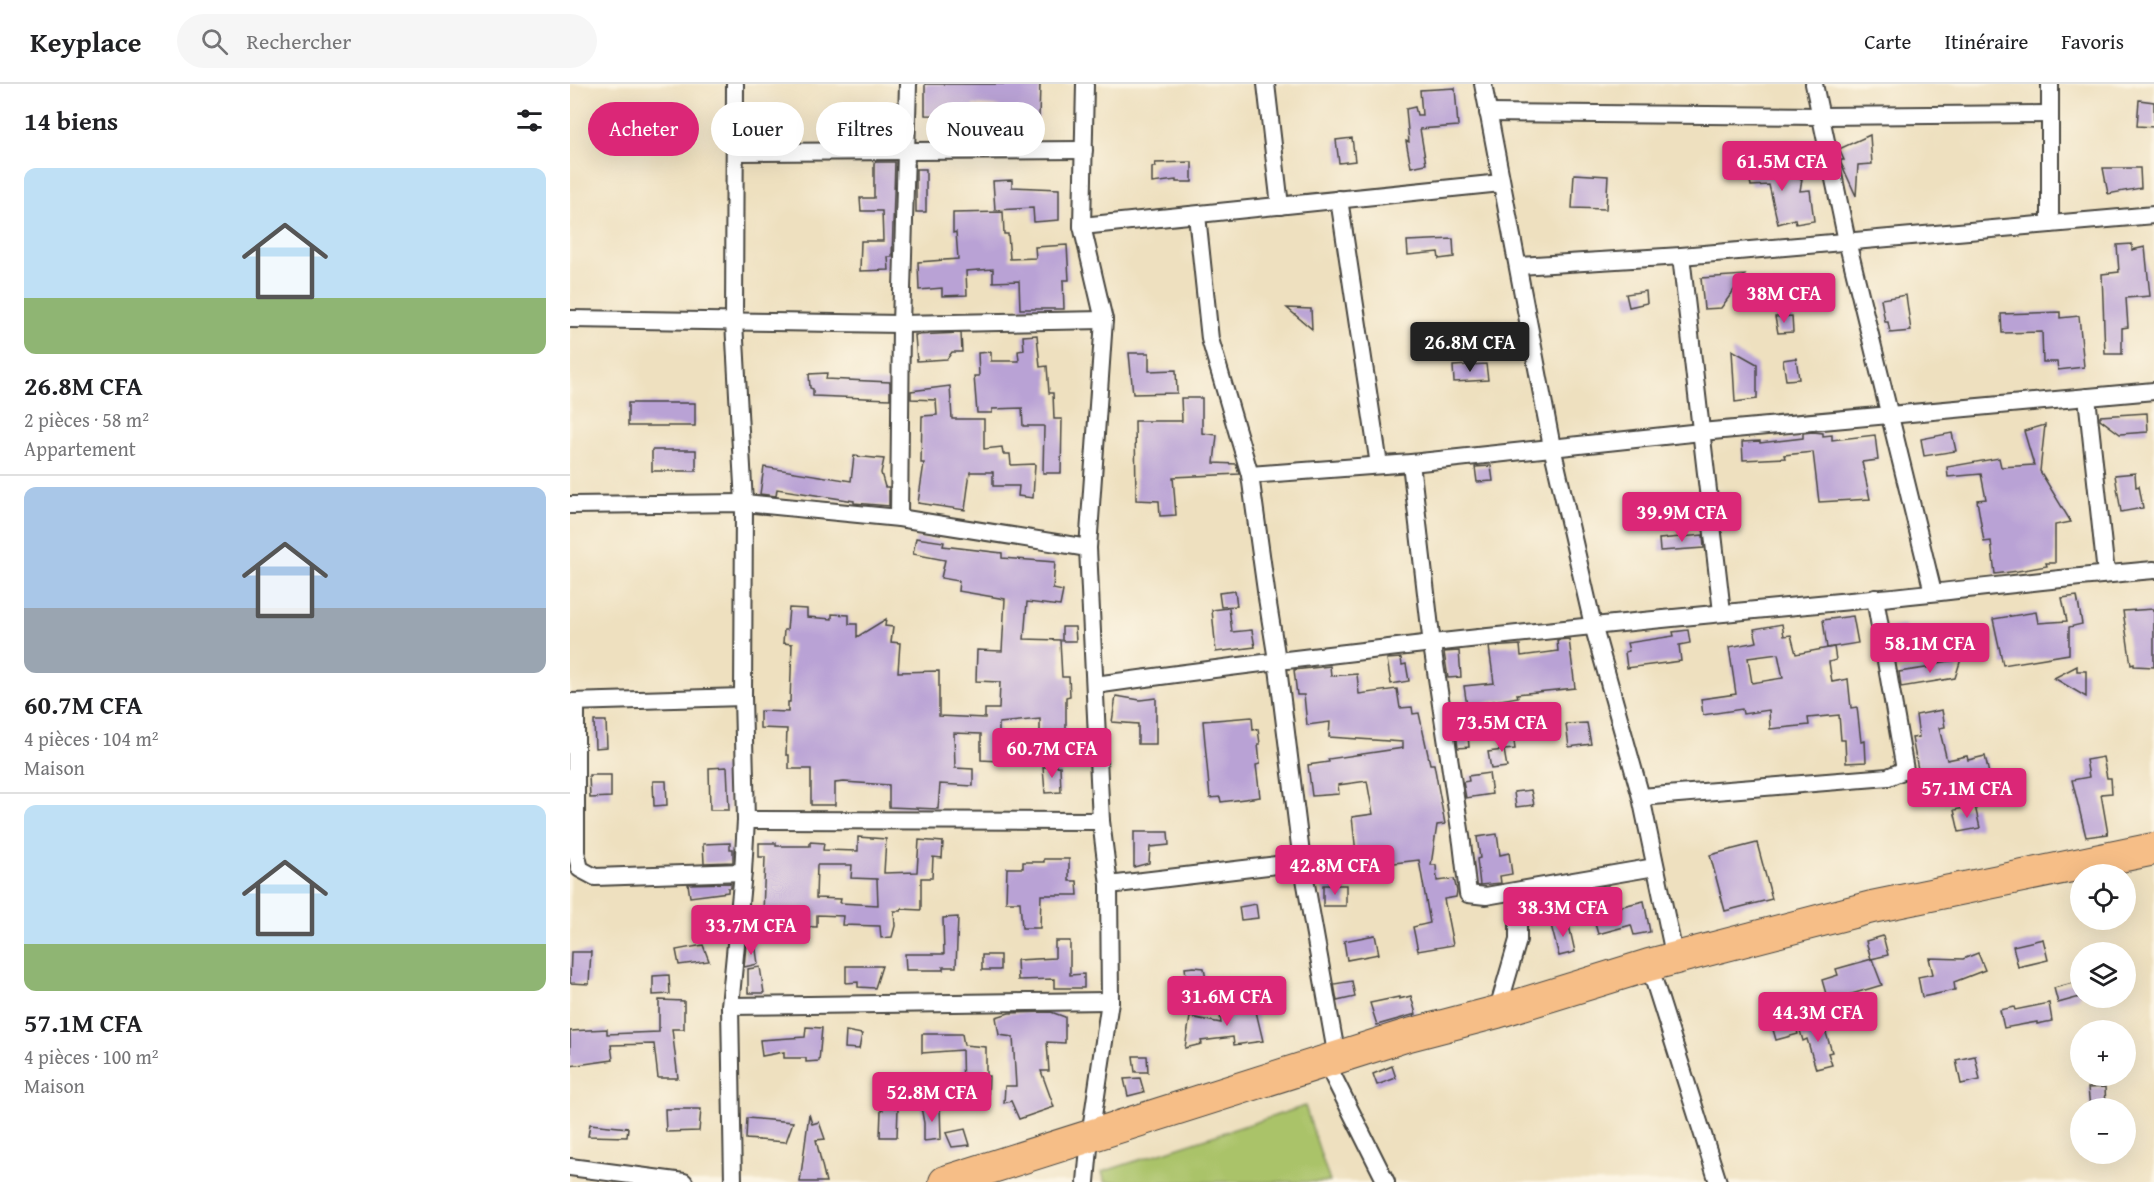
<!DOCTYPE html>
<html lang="fr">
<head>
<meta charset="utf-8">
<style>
  body { margin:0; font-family:"Gentium Book Plus",serif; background:#f6f6f6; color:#202124; height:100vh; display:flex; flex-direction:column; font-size:22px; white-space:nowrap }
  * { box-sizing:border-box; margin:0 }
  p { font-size:20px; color:#757577 }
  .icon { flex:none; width:33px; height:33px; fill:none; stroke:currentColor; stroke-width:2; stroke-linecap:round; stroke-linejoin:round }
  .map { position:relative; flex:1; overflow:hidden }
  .side { display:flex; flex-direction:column; background:#fff; width:570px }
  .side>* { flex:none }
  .hud { position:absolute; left:18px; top:18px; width:570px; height:54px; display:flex; gap:12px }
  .controls { position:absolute; left:1500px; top:780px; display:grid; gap:12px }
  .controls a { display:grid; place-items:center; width:66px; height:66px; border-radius:50%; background:#fff; box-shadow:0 6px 24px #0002; font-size:30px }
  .price { position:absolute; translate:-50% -51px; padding:0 14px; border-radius:6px; background:#db2777; color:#fff; font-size:20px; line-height:39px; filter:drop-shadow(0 2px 3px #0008) }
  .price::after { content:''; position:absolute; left:50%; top:36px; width:18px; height:14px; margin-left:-9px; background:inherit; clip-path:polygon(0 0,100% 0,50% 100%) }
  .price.selected { background:#222; color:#fff }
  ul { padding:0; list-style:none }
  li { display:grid; align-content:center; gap:12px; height:318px; padding:0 24px }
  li+li { border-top:2px solid #e0e0e0 }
  li span { display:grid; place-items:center; height:186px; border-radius:12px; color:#555 }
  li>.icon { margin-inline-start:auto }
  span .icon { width:108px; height:108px; fill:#fffc; stroke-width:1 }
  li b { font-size:26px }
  h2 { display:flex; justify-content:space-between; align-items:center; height:72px; padding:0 24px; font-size:26px }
  .tag { padding:0 21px; border-radius:27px; background:#fff; box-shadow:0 6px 24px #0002; font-size:21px; line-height:54px }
  .tag.selected { background:#db2777; color:#fff }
  header { display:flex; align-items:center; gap:36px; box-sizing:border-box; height:84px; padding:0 30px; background:#fff; border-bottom:2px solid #e0e0e0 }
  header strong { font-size:28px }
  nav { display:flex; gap:33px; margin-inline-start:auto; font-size:21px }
  .search { width:420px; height:54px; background:#f6f6f6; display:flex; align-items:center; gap:15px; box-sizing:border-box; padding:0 21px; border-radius:33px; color:#757577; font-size:22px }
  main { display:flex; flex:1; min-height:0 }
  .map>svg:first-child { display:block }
  .green { fill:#aac369; stroke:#6a774a; stroke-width:1.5 }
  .building { fill:#b9a2d5; fill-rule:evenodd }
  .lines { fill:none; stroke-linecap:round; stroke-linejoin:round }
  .street-casing { stroke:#484641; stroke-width:20 }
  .highway-casing { stroke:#484641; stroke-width:34 }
  .street { stroke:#fff; stroke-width:16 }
  .highway { stroke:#f6be87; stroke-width:32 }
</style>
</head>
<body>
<header>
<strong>Keyplace</strong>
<div class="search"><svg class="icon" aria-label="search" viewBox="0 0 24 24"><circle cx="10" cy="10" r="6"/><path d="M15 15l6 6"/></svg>Rechercher</div>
<nav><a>Carte</a><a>Itinéraire</a><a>Favoris</a></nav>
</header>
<main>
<section class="side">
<h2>14 biens<svg class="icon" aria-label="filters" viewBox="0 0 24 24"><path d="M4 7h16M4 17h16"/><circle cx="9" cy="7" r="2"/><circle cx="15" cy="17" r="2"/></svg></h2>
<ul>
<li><span style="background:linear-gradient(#bfe0f5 70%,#8fb573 0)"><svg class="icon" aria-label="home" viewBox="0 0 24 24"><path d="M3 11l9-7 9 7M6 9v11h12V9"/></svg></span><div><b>26.8M CFA</b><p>2 pièces · 58 m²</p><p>Appartement</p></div></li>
<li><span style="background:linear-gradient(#a9c7e8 65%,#9aa5b1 0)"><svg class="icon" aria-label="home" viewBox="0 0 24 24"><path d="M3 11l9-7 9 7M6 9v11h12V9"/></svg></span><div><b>60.7M CFA</b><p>4 pièces · 104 m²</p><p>Maison</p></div></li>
<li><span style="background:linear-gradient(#bfe0f5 75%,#8fb573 0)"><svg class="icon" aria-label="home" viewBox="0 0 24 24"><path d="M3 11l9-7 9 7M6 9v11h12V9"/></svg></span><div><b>57.1M CFA</b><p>4 pièces · 100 m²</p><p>Maison</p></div></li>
</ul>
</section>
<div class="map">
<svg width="1584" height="1098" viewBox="0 0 1584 1098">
  <rect width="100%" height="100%" fill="#fcf5e5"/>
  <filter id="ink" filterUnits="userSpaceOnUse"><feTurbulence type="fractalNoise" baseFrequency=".0167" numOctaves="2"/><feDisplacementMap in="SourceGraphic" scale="12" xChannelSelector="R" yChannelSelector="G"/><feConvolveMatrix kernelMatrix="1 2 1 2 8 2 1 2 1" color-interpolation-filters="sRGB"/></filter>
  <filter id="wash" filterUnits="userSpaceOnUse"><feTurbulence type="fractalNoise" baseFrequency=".008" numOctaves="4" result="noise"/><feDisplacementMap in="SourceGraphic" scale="24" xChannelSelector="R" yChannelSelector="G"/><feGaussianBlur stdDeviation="1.35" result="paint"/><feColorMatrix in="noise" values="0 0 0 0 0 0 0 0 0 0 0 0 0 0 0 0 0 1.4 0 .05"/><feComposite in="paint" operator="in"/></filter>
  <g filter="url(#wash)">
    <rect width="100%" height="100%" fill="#eee0bf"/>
    <!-- green -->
    <polygon class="green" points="735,1022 760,1098 535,1098 532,1088"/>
    <g id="blocks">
      <!-- building -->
      <g class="building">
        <polygon points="355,0 470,0 469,34 430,36 430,23 403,21 402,32 355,31"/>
        <polygon points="885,4 888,42 850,45 856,80 841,83 836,57 839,58 836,25 845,23 847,31 852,31 850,6"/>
        <polygon points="1569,16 1584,18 1584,43 1567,42"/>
        <polygon points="1300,51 1302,80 1288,81 1286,112 1271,79 1271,76 1274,76 1269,65"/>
        <polygon points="782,54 785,77 769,79 766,56"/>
        <polygon points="1202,72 1204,91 1232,95 1230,107 1240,106 1244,137 1226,140 1225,135 1208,140 1199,101 1181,102 1176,76"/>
        <polygon points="306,78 325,78 322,173 318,173 319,186 290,187 291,157 313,157 312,127 291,127 290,114 304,114 304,79"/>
        <polygon points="622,78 622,98 606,98 606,96 582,99 582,83 586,83 585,79"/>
        <polygon points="1533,84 1570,84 1571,104 1538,110"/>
        <rect x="346" y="85" width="10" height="43"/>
        <polygon points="1004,90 1038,92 1036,125 1002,124"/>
        <polygon points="442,96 442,103 489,105 489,136 464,138 463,124 425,126 423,97"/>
        <polygon points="433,128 434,150 438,150 440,175 466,174 465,163 497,161 499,196 493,196 494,225 450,225 449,197 423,198 423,185 396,187 397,211 372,212 372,204 349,206 348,178 388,175 386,148 383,149 383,129"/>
        <polygon points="883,155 884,173 869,175 868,168 838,171 837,157"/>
        <polygon points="1562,160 1562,166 1575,163 1580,212 1556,214 1558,243 1552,244 1552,270 1535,270 1532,190 1549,188 1547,161"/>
        <polygon points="1175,191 1151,224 1134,225 1131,194"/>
        <polygon points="1076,207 1077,219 1059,223 1056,210"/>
        <polygon points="1336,211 1341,247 1320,249 1318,238 1315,238 1311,215"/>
        <polygon points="717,224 741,225 742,245"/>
        <polygon points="1490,228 1490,234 1509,232 1514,283 1488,286 1487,278 1473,278 1472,248 1432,249 1431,230"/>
        <polygon points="1222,232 1223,248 1208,249 1205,233"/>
        <polygon points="391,249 392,268 382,268 377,275 347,277 345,251"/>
        <polygon points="467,251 470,283 477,282 479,309 483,309 484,335 492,335 491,389 473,389 474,342 453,342 452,324 422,325 422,329 407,329 404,292 409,292 408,269 421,268 421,277 449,277 448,267 454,266 453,252"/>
        <polygon points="1162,266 1187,280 1187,315 1165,318"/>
        <polygon points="559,269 579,269 579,287 606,286 607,309 563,310"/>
        <polygon points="1226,274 1229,295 1216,296 1213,276"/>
        <polygon points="916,280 918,296 884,298 883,282"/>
        <polygon points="257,289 256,295 320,298 320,315 243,312 243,305 240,304 239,290"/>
        <polygon points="380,302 382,335 414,335 414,365 432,363 433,370 440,370 441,381 465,380 463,414 448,412 449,402 423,402 423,388 400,388 395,426 348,419 354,379 351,379 352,332 367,331 366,316 341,315 341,307"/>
        <polygon points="611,314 632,314 632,349 647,351 644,379 666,380 669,390 603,393 606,431 590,432 589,417 566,416 565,337 612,337"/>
        <rect x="58" y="319" width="67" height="23"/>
        <polygon points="1577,329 1578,348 1550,350 1530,335 1530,332"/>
        <polygon points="1475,341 1470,387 1501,438 1485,441 1485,479 1476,479 1477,482 1448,487 1425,490 1421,457 1414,458 1407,416 1416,415 1411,390 1378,393 1377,383 1429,374 1431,383 1464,381 1454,347"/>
        <polygon points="1243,348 1253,349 1253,352 1262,351 1262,356 1305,351 1308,376 1292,378 1300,415 1249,418 1243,368 1214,371 1215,374 1173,376 1172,358 1190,357 1190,359 1233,354 1233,349"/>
        <polygon points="1382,349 1386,367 1354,372 1351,355"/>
        <rect x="82" y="366" width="44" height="21"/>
        <polygon points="284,372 314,375 311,389 315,403 319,403 319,422 284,419 284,417 207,405 206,412 190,410 194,383 281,397"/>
        <polygon points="921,382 923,397 907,398 905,383"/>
        <polygon points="1565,389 1566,403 1569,402 1573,424 1551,428 1545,391"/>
        <polygon points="1133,451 1134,464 1090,467 1089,455"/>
        <polygon points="346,454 374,458 373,462 432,469 432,474 485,478 483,505 493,507 490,522 457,518 454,555 490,556 492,593 499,593 500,612 496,613 496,656 470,656 470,635 429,639 429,677 411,676 411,650 384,649 385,684 403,685 403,702 370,700 368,725 319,723 319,701 274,698 265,699 265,721 241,721 241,685 219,685 219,671 216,671 217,645 190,644 190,627 218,628 218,618 220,618 222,560 213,559 214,546 217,546 219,524 237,525 237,533 262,535 262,530 279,531 279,540 287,540 287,553 316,535 315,542 323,543 321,558 330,559 328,588 369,587 369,632 415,634 415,625 429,625 430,598 406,597 407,566 432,567 435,515 388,507 389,497 371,494 375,476 343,470"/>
        <polygon points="665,507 667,522 651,523 649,509"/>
        <polygon points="1507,512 1512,540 1499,543 1499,570 1433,581 1423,535 1466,528 1468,539 1497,537 1492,514"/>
        <polygon points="659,524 662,548 682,546 685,563 646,568 642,526"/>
        <polygon points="1584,525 1584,583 1564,582 1564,580 1561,581 1553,527"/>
        <polygon points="1283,532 1288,559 1257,564 1253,536"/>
        <path d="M 1212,540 L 1214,552 L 1221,551 L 1226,570 L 1264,563 L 1266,576 L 1259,578 L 1262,598 L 1278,595 L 1281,624 L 1287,623 L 1291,658 L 1295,657 L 1296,678 L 1276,679 L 1275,656 L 1271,656 L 1269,631 L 1238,634 L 1239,641 L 1200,645 L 1199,626 L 1173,630 L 1172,625 L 1133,631 L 1131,615 L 1166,610 L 1159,563 L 1187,558 L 1184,545 ZM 1208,570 L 1213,594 L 1182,599 L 1178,574 Z"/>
        <polygon points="1335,541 1338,555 1323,557 1321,544"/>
        <polygon points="492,543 505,543 506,557 492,557"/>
        <polygon points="1118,546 1120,559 1109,561 1111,577 1057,584 1055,568 1059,567 1057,559 1104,552 1103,548"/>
        <polygon points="999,555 1005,604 947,610 948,613 897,622 894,602 924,599 919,563 950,561 951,572 988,567 987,556"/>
        <polygon points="889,567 891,593 878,594 874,568"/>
        <polygon points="831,574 832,581 836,580 839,597 821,600 817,575"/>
        <polygon points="1391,575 1385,594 1331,603 1329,588 1362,583 1362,580"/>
        <polygon points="760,582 761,592 787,590 789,610 827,605 830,624 842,623 843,630 849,629 860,680 864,680 875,740 867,741 861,781 866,781 867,797 884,795 887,807 886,813 874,815 883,861 848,867 843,843 860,839 849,776 816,780 817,783 788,787 782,733 803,730 797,697 768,701 769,710 742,712 738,681 759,678 758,675 833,664 833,658 759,653 760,638 737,641 734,611 727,611 724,586"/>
        <polygon points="1507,582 1507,587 1516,587 1516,613 1484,594"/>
        <polygon points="546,612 570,616 586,614 586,660 568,660 568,640 542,638"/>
        <polygon points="1372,626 1375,643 1369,644 1377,676 1397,672 1398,676 1415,672 1420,694 1408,698 1407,694 1389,698 1388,692 1380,694 1379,690 1350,696 1342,654 1349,653 1346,631"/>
        <polygon points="682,633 683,646 688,645 690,660 688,660 690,680 686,681 690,713 651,718 650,713 640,714 633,637"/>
        <polygon points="24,637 36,637 37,663 25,664"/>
        <polygon points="897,639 899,663 888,664 885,640"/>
        <polygon points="1017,639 1021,660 999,663 996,640"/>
        <polygon points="943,650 945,665 934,666 937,683 921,685 918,668 933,666 931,652"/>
        <polygon points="1533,673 1537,694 1541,694 1542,709 1531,710 1538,750 1516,753 1502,696 1519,693 1516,676"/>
        <polygon points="490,682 491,708 475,709 473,683"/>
        <polygon points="157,683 159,726 140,726 139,684"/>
        <polygon points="919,689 922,710 896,714 893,698 899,697 898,692"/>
        <polygon points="19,691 41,691 41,713 20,714"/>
        <polygon points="83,697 96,697 97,721 84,722"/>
        <polygon points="961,706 964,721 946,723 944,708"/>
        <polygon points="1405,722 1410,744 1389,748 1384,726"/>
        <polygon points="564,748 598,748 599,761 580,763 579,779 564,783"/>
        <polygon points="927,750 930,771 939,769 942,790 930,792 931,799 910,801 907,775 910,774 907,753"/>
        <path d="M 288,753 L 316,755 L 314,789 L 347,788 L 349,756 L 373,758 L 372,774 L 363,773 L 362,794 L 351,794 L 351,826 L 332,825 L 332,823 L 331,827 L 324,827 L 325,842 L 322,853 L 311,854 L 310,842 L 272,841 L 273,832 L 247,831 L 247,843 L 219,842 L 219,829 L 193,830 L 195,773 L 189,773 L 189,759 L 206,759 L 206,762 L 240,762 L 240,758 L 254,759 L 253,766 L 288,767 ZM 247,781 L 282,781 L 281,794 L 307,795 L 308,821 L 270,819 L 271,815 L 246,814 Z"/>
        <polygon points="160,759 160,765 163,765 163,778 134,779 133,760"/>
        <polygon points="1187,759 1202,815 1155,827 1140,771"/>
        <polygon points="474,775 499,775 499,797 507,797 508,811 471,811 470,844 452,844 450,818 436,818 437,784 453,784 453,778 474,778"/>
        <polygon points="161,799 161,804 158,804 158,808 120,813 118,800"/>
        <rect x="753" y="801" width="23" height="21"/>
        <polygon points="1038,802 1044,824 1074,817 1080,848 1064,851 1061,841 1028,850 1015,806"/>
        <polygon points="686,820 688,834 671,836 669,823"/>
        <polygon points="388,833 386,883 373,883 373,886 336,886 335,870 374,870 373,834"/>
        <polygon points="998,837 1005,868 989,872 981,841"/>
        <polygon points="805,851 809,870 777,876 774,857"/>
        <polygon points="1313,852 1318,871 1301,875 1296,857"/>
        <polygon points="1473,855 1478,876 1448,883 1443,862"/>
        <polygon points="485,857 500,857 500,891 514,890 514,904 484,904 484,895 448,896 447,876 485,874"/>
        <polygon points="185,859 188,880 174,883 176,861"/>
        <polygon points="133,861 139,877 109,881 106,866"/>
        <polygon points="1,868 21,868 19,900 0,899"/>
        <polygon points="1408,869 1415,886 1384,898 1385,906 1352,913 1348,893 1363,890 1359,874 1393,875"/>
        <rect x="412" y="871" width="18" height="15"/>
        <polygon points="1302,875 1312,901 1258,917 1252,896 1268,891 1266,885"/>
        <polygon points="276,882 312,882 305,904 288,903 288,898 276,899"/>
        <polygon points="190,883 194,909 178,909 178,885"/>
        <polygon points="624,883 634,884 636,896 617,898 615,884"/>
        <polygon points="99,891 100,910 83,911 83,892"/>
        <polygon points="782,897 785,913 767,917 764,900"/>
        <polygon points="1510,897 1510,913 1488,919 1484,904"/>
        <polygon points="841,912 846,930 807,941 800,919 829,913 829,915"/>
        <polygon points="1219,915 1228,950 1206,956 1196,921"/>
        <polygon points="89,916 114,917 114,945 102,945 108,994 88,994 84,960 41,961 43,976 0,982 0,947 37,945 37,950 89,948"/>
        <polygon points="684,919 693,957 664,961 663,953 631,957 632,960 615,964 620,933 651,939 649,924"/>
        <polygon points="1479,919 1482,937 1467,940 1467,938 1434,944 1430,926 1444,923 1445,926"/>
        <polygon points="481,928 495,933 495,959 477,958 479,987 471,987 484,1023 449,1035 441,1017 434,1019 435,1002 446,1002 443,953 429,951 426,933 439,929"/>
        <polygon points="1252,936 1262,968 1258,969 1262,981 1246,985 1237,955 1233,957 1229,943"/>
        <polygon points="236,943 252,944 249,977 236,978 236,974 214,974 214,968 192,972 190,956 235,953"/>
        <polygon points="276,947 292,950 289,965 275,964"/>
        <polygon points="352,950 392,950 394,961 416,963 416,992 419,992 418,1013 393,1013 392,966 352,969"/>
        <polygon points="563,972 577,972 578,988 565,988"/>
        <polygon points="1405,972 1410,996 1391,1000 1386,976"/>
        <polygon points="822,982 826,994 807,1001 803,990"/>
        <polygon points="327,993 325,1024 328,1024 327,1053 310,1053 311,1026 313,1026 311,994"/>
        <polygon points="570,994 574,1008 558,1012 554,995"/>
        <polygon points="1535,1003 1536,1023 1520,1024 1518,1004"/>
        <polygon points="370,1022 371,1055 354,1057 354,1039 351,1023"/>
        <polygon points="95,1025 131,1025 129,1047 96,1048"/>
        <polygon points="239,1030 242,1040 249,1038 255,1055 246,1056 256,1098 230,1098"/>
        <polygon points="177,1034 223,1038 216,1058 176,1055"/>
        <polygon points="20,1040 58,1044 57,1053 18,1052"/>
        <polygon points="395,1045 400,1061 382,1063 376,1049"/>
      </g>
    </g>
  </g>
  <g filter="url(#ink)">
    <use href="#blocks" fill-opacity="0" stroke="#484641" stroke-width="1.5"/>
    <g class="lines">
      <defs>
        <g id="street">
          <polyline points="515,0 512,142 534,236 518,464 531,737 539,801 540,917 520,1052 516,1098"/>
          <polyline points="696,0 710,122"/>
          <polyline points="913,0 982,363 1023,541 1071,713 1105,875"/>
          <polyline points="1244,0 1277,157 1363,508"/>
          <polyline points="918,29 1250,32 1480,30"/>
          <polyline points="165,68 514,66"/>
          <polyline points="769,115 809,381"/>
          <polyline points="627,131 640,255 680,391 697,514 707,576 732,778 767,974"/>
          <polyline points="1480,140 1480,0"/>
          <polyline points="512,142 931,99"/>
          <polyline points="1111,172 1152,528"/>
          <polyline points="949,182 1111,172 1584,131"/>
          <polyline points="0,235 331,240 534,236"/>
          <polyline points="1517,313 1536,490"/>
          <polyline points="841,379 862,561 892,759 898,810 916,812 1085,783"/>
          <polyline points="680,391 841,379 1131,348 1584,307"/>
          <polyline points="0,421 174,419 329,434 518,464"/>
          <polyline points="329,434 331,240 338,0"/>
          <path d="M 525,601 C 783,565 1043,539 1302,515 C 1396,506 1490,494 1584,486"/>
          <polyline points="0,618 173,613"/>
          <polyline points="6,618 6,768 10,785 25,793 173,788"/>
          <polyline points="1071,713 1318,693 1335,686 1305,514"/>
          <polyline points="176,736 531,737"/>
          <polyline points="539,801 732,778"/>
          <polyline points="1079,881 1148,1098"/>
          <polyline points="160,922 540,917"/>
          <polyline points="927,928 948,856 948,807"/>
          <polyline points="756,978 816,1098"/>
          <polyline points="0,1083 114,1098"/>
          <polyline points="163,1098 160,922 173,788 176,736 173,613 174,419 164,238 165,0"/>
        </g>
        <polyline id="highway" points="375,1098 835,952 927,928 1079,881 1302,823 1584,765"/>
      </defs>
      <!-- street casing -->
      <use href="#street" class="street-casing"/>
      <!-- highway casing -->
      <use href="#highway" class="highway-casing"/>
      <!-- street -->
      <use href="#street" class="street"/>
      <!-- highway -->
      <use href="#highway" class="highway"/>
    </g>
  </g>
</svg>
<div class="controls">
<a><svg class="icon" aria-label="locate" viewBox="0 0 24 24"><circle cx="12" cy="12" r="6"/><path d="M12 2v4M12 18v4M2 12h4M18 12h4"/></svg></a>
<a><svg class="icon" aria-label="layers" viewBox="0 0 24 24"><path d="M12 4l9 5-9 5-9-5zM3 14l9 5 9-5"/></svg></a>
<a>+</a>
<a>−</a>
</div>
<b class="price" style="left:1212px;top:108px">61.5M CFA</b>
<b class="price" style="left:1214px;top:240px">38M CFA</b>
<b class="price selected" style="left:900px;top:289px">26.8M CFA</b>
<b class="price" style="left:1112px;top:459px">39.9M CFA</b>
<b class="price" style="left:1360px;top:590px">58.1M CFA</b>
<b class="price" style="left:932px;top:669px">73.5M CFA</b>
<b class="price" style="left:482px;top:695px">60.7M CFA</b>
<b class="price" style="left:1397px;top:735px">57.1M CFA</b>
<b class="price" style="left:765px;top:812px">42.8M CFA</b>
<b class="price" style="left:993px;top:854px">38.3M CFA</b>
<b class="price" style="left:181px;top:872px">33.7M CFA</b>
<b class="price" style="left:657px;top:943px">31.6M CFA</b>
<b class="price" style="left:1248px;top:959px">44.3M CFA</b>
<b class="price" style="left:362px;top:1039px">52.8M CFA</b>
<div class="hud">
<a class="tag selected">Acheter</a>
<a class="tag">Louer</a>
<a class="tag">Filtres</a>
<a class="tag">Nouveau</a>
</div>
</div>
</main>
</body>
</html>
